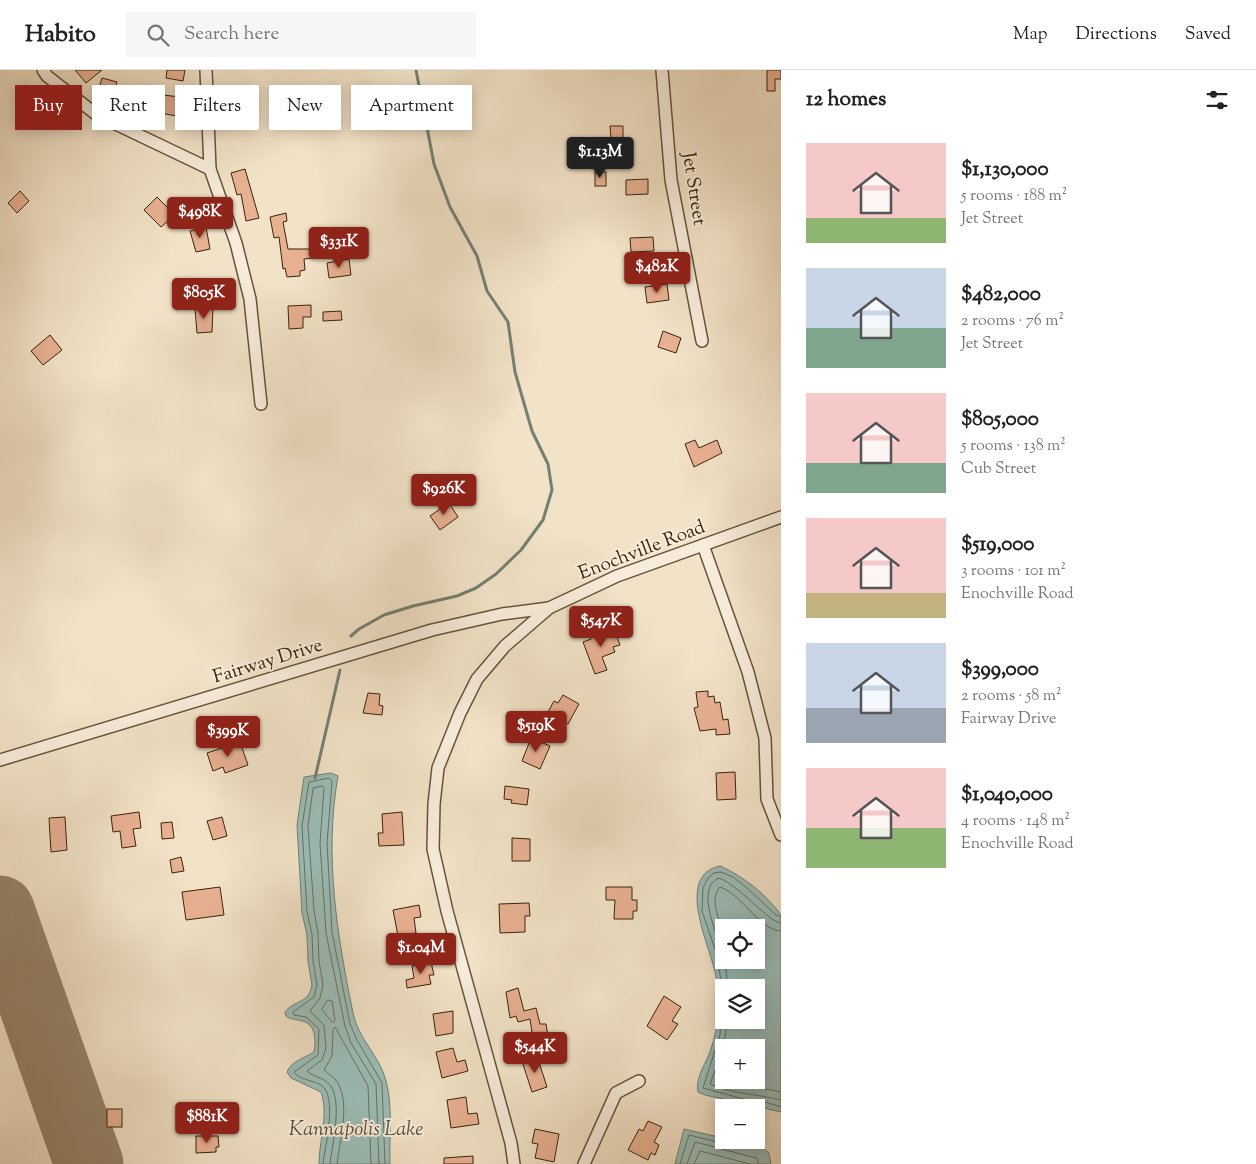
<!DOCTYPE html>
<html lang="en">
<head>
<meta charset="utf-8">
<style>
  body { margin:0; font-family:"Sorts Mill Goudy",serif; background:#f6f6f6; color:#222; height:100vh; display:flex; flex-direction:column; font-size:19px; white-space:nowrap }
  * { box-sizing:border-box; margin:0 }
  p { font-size:16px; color:#767676 }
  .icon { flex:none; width:28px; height:28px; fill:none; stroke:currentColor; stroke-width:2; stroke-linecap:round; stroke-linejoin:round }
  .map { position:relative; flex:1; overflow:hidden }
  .side { display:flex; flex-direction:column; background:#fff; width:475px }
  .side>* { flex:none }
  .banner { position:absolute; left:15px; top:15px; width:475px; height:45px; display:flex; gap:10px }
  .controls { position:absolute; left:715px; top:849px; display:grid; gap:10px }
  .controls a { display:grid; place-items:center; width:50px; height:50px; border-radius:0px; background:#fff; box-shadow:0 2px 12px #0003; font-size:25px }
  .price { position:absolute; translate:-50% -42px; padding:0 11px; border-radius:5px; background:#8f2418; color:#fff; font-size:16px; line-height:32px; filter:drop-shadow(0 1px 2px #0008) }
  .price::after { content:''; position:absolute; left:50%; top:30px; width:15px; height:11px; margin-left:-8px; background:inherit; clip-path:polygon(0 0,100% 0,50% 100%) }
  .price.current { background:#222; color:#fff }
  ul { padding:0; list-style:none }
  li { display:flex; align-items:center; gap:15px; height:125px; padding:0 25px }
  li span { display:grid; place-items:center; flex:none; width:140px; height:100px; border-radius:0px; color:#555 }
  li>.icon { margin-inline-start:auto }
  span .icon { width:60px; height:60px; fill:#fffc; stroke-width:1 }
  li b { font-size:21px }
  h2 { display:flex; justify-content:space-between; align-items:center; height:60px; padding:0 25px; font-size:21px }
  .chip { padding:0 18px; border-radius:0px; background:#fff; box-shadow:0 2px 12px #0003; font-size:18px; line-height:45px }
  .chip.current { background:#8f2418; color:#fff }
  header { display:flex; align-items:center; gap:30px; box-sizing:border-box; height:70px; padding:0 25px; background:#fff; border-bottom:1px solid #e0e0e0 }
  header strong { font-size:24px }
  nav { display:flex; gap:28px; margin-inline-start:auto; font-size:18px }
  .search { width:350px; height:45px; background:#f6f6f6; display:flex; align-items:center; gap:12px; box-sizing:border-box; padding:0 18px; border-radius:0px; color:#767676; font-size:19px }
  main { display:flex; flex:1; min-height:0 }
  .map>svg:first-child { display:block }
  .water { fill:#9bbdb7; stroke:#738072; fill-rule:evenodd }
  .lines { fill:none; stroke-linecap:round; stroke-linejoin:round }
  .shore { stroke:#6a7061; stroke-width:1 }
  .stream { stroke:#738072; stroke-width:3 }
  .runway { stroke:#958369; stroke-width:69 }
  .building { fill:#e8b192; stroke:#38240b }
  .minor-casing { stroke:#66543a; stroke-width:14 }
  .minor { stroke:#f7ecdb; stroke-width:11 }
  .labels { text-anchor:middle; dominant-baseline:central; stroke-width:4; stroke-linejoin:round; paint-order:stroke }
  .street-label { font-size:19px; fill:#38240b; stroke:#f7ecdb }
  .water-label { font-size:20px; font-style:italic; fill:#56523f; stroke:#f7ecdb }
</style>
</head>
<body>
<header>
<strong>Habito</strong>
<div class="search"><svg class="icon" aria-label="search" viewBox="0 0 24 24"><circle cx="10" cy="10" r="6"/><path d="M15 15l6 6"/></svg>Search here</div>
<nav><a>Map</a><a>Directions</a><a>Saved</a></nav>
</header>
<main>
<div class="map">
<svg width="781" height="1094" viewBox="0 0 781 1094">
  <rect width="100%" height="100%" fill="#f2e2c7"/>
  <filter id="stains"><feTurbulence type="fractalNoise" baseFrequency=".004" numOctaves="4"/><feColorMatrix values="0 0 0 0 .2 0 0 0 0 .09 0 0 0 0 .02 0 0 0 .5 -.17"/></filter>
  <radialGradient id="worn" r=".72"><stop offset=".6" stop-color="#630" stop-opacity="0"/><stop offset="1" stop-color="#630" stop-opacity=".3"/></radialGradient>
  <!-- water -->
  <g class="water">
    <path d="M 331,703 L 338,706 C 324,785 337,865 353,943 C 358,969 380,986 386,1011 C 393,1036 389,1067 390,1094 L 319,1094 C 319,1070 329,1046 321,1022 L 291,1008 L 287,1002 C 291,991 305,988 314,982 C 316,970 316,954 302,951 C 296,949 291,950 286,946 L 285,942 C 295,929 308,935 312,915 L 308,891 L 307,865 L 302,843 L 297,755 L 304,707 Z"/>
    <path d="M 720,796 C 743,806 766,824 781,845 L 781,1042 L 705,1025 L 698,1022 C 695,1006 707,993 711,979 C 719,957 719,929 716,907 C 712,879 673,806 720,796 ZM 724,858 L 756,858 L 756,890 L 724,890 ZM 724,918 L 756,918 L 756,950 L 724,950 ZM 724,978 L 756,978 L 756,1010 L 724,1010 Z"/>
    <polygon points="684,1059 762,1077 769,1083 771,1094 675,1094"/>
  </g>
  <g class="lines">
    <!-- shore -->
    <g class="shore">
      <polyline points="781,847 776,845 747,818 733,807 721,802 714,803 708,808 703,818 702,841 716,882 722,916 720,965 703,1018 747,1030 752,1034 765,1032 781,1037"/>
      <path d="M 724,863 C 719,850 709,829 720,817 C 742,824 759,860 781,861"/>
      <path d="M 728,918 C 727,906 725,890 721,879 C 717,863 695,818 719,808 C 739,815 768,852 781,853"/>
      <polygon points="328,930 332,931 335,950 333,953 322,940"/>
      <path d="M 728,950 L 722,982 L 710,1014 C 732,1024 758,1024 781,1030"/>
      <polyline points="724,997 719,1007 721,1010 781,1022"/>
      <path d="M 323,1094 C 325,1076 338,1026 321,1015 C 313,1010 299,1010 294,1002 L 318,985 L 319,959 L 306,947 L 294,945 L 293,942 L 314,927 L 317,915 L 313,891 L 312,864 L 307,842 L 302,756 L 309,712 L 329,708 L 332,711 L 327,773 L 332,862 L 350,954 L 357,970 L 382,1013 L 385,1094"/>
      <path d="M 330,1094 C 332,1075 343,1031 330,1015 C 324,1007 312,1007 307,1001 L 322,990 L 326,978 L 324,955 L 310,941 L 320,928 L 323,915 L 319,891 L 318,863 L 314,841 L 308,756 L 313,718 L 322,716 L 324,718 L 320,773 L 326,863 L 345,956 L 351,973 L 376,1014 L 379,1094"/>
      <path d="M 337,1094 C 340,1070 350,1035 338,1013 C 334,1007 328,1004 324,1000 L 332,986 L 333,959 L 335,957 L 368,1016 L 371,1094"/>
      <polyline points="680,1094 689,1065 722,1073 728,1070"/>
      <path d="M 687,1094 L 695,1072 C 716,1077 735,1083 757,1088 L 759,1094"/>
      <polyline points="694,1094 700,1081 750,1094"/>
    </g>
    <!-- stream -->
    <g class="stream">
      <polyline points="351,566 359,559 384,545 413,536 457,526 476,518 496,504 521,480 543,450 552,420 548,394 532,361 515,302 508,252 487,221 477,186 450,137 434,94 416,0"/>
      <polyline points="315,708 340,600"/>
    </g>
    <!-- runway -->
    <polyline class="runway" points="0,840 89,1094"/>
  </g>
  <!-- building -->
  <g class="building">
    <polygon points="75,0 102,0 86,13"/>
    <polygon points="167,0 185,0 183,11 166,8"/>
    <polygon points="767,0 781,0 781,9 775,9 775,21 767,21"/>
    <polygon points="102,8 117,12 111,33 96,29"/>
    <polygon points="163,25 180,27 177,46 160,43"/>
    <polygon points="223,39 244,39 244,52 223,53"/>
    <polygon points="610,56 623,56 623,70 632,70 632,78 628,78 629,93 613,94"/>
    <polygon points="245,99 259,148 246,151 241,124 237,125 231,103"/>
    <rect x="595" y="102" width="11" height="14"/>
    <polygon points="648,109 648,124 626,125 626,110"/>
    <polygon points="20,121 29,131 17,143 8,133"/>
    <polygon points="157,127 181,151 174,158 168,151 161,157 144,140"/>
    <polygon points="286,143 287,151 283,152 288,179 312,179 313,188 304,189 305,200 300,201 300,206 287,207 285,198 283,199 279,167 274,168 270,147"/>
    <polygon points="206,157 210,179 196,182 190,161"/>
    <polygon points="653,167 654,181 631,182 630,168"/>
    <polygon points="349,189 351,205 329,208 327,193"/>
    <polygon points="667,214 669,230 647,233 645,217"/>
    <polygon points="311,235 311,247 303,247 303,258 289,259 288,236"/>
    <polygon points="213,238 212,262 197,263 195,239"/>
    <polygon points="341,241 342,250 323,251 323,242"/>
    <polygon points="663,261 681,268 676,283 658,277"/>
    <polygon points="50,265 62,280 43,295 31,281"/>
    <polygon points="695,370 699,378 717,370 722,383 694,397 685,374"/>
    <polygon points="449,433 458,447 440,460 430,446"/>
    <polygon points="613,556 620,575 613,577 615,582 602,587 607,600 595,604 583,572 591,569 590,565"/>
    <polygon points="708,621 708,627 714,626 715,633 720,632 723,650 728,649 730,664 716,665 716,659 700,661 694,638 698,637 696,622"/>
    <polygon points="368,623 380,624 379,635 383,636 382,645 363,643"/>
    <polygon points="563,625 579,634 568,654 548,642 554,631 558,633"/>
    <polygon points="531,668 550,676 540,699 522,691"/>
    <polygon points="240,672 248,695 225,703 223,697 213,701 207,683"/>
    <polygon points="735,702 736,729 717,730 716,703"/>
    <polygon points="505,716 529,719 527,735 511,733 512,730 504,729"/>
    <polygon points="139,742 141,758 133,759 136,776 122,778 120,761 113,762 111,746"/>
    <polygon points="402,742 404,775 379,776 378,763 383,763 382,744"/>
    <polygon points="65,747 67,780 51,782 49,748"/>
    <polygon points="222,747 227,766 213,770 207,751"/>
    <polygon points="172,752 174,768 162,769 161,753"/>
    <polygon points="512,768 530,769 530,791 512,791"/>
    <polygon points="181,787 184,801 172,803 170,790"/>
    <polygon points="220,817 224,845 186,850 182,822"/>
    <polygon points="606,817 632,817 632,830 637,830 637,841 633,841 633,849 614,849 615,830 606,830"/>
    <polygon points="529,833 530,846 525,846 525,862 500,863 499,834"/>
    <polygon points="419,835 421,847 414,848 416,863 398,866 393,840"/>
    <polygon points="431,892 434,905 429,905 431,914 407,918 406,910 414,908 412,896"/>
    <polygon points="518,918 524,941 536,938 540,954 546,954 548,966 533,969 530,949 518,952 516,946 510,948 506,922"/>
    <polygon points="664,926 681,937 672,951 678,954 667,970 647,956"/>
    <polygon points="453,941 453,963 436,966 433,944"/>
    <polygon points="453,978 457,992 465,990 468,1001 442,1008 436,982"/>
    <polygon points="537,986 547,1017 532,1022 522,991"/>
    <polygon points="466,1027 468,1044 477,1043 479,1054 451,1058 447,1030"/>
    <rect x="107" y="1039" width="15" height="18"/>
    <polygon points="648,1051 662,1057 654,1072 659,1075 655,1085 651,1083 648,1090 628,1080 639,1059 643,1061"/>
    <polygon points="535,1059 559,1064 554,1092 535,1088 538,1074 532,1073"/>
    <polygon points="196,1066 218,1066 219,1077 216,1077 216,1082 196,1083"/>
    <polygon points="473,1086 473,1094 444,1094 444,1088"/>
  </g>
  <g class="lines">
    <defs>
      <g id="minor">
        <polyline points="43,0 47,6 97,45 210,99"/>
        <polyline points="206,0 210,99 236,173 250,229 261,334"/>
        <polyline points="662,0 671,110 702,271"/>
        <polyline points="703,475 748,602 765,668 767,729 781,765"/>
        <polyline points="0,690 432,560 502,544 549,538"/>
        <polyline points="514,1094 511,1073 447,841 433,779 434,734 438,698 460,643 477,609 505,576 549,538 617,506 781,447"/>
        <polyline points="584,1094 616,1023 639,1011"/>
      </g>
    </defs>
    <!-- minor casing -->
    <use href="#minor" class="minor-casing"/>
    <!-- minor -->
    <use href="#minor" class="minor"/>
  </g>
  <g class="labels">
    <!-- street labels -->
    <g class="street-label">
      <text transform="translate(693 119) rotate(81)">Jet Street</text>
      <text transform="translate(642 481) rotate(-21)">Enochville Road</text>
      <text transform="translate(268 592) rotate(-17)">Fairway Drive</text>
    </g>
    <!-- water labels -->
    <g class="water-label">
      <text x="356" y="1060">Kannapolis Lake</text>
    </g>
  </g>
  <rect width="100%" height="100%" filter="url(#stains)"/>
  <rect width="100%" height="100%" fill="url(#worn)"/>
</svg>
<div class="controls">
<a><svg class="icon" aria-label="locate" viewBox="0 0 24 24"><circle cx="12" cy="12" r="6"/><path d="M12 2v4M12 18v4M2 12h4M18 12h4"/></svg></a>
<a><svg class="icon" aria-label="layers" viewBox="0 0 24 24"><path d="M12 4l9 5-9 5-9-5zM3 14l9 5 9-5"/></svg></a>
<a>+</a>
<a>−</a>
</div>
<b class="price current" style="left:600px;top:109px">$1.13M</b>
<b class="price" style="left:200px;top:169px">$498K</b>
<b class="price" style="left:339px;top:199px">$331K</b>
<b class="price" style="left:657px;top:224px">$482K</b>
<b class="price" style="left:204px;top:250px">$805K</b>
<b class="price" style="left:444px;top:446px">$926K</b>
<b class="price" style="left:601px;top:578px">$547K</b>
<b class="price" style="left:536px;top:683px">$519K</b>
<b class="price" style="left:228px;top:688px">$399K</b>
<b class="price" style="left:421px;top:905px">$1.04M</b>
<b class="price" style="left:535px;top:1004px">$544K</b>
<b class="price" style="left:207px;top:1074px">$881K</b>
<div class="banner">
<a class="chip current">Buy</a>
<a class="chip">Rent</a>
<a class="chip">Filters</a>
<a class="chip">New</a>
<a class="chip">Apartment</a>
</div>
</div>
<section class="side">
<h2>12 homes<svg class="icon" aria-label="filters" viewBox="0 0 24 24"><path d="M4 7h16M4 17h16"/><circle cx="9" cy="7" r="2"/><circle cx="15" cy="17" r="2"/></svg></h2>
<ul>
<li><span style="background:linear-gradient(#f6c9c9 75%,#8fb573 0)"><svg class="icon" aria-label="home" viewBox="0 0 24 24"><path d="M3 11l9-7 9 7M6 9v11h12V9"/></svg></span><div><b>$1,130,000</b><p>5 rooms · 188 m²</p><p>Jet Street</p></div></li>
<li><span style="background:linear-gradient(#c9d6e8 60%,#7fa58c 0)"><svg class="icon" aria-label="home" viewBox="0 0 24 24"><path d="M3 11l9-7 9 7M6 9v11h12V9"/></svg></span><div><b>$482,000</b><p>2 rooms · 76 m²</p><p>Jet Street</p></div></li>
<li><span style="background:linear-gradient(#f6c9c9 70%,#7fa58c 0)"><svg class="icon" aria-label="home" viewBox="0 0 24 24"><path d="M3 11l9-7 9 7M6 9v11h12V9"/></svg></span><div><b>$805,000</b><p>5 rooms · 138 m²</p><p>Cub Street</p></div></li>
<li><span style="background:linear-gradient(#f6c9c9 75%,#c2b280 0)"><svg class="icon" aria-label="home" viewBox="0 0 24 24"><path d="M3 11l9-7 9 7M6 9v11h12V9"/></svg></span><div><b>$519,000</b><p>3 rooms · 101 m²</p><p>Enochville Road</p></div></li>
<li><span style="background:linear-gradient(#c9d6e8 65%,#9aa5b1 0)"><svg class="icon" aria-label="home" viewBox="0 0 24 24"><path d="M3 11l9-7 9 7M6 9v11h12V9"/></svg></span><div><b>$399,000</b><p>2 rooms · 58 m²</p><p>Fairway Drive</p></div></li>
<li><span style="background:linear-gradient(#f6c9c9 60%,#8fb573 0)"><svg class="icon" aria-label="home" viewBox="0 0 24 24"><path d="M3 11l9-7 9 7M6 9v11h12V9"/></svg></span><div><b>$1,040,000</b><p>4 rooms · 148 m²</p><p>Enochville Road</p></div></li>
</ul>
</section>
</main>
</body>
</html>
